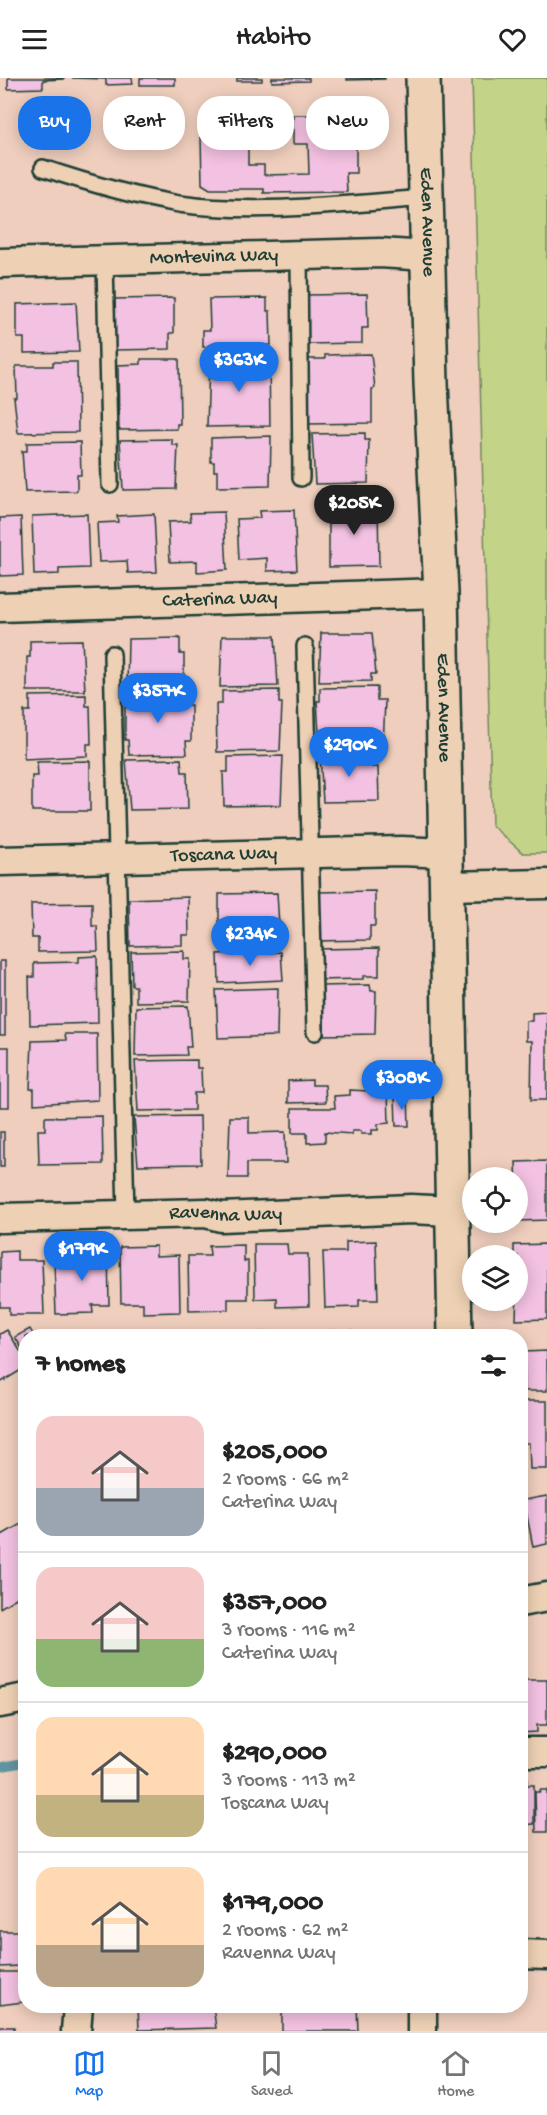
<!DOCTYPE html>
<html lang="en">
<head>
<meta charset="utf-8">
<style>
  body { margin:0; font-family:"Gochi Hand",sans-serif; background:#f6f6f6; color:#222; height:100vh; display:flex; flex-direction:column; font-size:22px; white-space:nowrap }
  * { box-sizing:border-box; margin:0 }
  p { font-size:20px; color:#767676 }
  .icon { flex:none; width:33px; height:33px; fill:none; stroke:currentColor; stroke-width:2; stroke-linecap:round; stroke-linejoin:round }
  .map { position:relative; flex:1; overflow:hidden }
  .side { position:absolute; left:18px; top:1251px; width:510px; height:684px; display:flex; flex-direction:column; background:#fff; border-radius:24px; box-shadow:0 3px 15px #0003 }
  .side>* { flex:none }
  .hud { position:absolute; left:18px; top:18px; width:512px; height:54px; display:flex; gap:12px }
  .fabs { position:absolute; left:462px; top:1089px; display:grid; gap:12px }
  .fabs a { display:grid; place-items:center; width:66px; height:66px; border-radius:50%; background:#fff; box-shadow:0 3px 15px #0003; font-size:30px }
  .price { position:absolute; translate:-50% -51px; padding:0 14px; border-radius:21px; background:#1a73e8; color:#fff; font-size:20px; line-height:39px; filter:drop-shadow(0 2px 3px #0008) }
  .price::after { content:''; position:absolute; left:50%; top:36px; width:18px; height:14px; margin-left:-9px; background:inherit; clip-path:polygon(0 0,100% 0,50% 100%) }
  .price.active { background:#222; color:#fff }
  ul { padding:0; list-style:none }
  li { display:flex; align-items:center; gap:18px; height:150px; padding:0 18px }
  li+li { border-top:2px solid #e0e0e0 }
  li span { display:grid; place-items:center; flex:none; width:168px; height:120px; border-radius:18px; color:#555 }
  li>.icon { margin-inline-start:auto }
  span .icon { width:72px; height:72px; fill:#fffc; stroke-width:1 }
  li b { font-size:26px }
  h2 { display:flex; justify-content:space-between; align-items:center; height:72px; padding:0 18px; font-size:26px }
  .pill { padding:0 21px; border-radius:24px; background:#fff; box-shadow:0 3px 15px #0003; font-size:21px; line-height:54px }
  .pill.active { background:#1a73e8; color:#fff }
  header { display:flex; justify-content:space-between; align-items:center; height:78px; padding:0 18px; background:#fff; font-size:27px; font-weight:600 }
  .tabs { display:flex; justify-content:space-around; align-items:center; height:84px; border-top:2px solid #e0e0e0; background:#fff; font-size:16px; color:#767676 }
  .tabs a { display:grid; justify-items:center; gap:3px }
  .tabs .active { color:#1a73e8 }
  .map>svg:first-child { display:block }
  .green { fill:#c3d489; stroke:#71885e; stroke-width:1.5 }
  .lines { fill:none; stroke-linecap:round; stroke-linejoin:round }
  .stream { stroke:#6096a3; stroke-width:9 }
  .building { fill:#f3c1e1; stroke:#1f3d34; stroke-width:1.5 }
  .lane-casing { stroke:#1f3d34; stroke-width:20 }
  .street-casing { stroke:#1f3d34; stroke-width:33 }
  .secondary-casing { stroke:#1f3d34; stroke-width:38 }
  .lane { stroke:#eed1b4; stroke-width:15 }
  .street { stroke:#eed1b4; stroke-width:28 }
  .secondary { stroke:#eed1b4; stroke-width:33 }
  .labels { text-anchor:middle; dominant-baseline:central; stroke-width:6; stroke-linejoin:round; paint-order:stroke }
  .street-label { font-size:20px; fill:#1f3d34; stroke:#eed1b4 }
</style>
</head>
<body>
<header><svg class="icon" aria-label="menu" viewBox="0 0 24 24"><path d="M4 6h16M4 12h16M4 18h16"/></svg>Habito<svg class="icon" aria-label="heart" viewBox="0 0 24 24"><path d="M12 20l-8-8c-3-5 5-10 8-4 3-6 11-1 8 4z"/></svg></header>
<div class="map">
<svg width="547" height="1953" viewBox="0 0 547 1953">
  <rect width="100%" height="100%" fill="#efcebd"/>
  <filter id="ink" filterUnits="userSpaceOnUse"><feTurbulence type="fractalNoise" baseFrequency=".0167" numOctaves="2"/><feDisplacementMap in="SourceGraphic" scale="12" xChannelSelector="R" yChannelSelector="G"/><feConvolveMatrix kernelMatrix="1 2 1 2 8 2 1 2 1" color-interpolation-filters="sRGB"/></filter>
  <g filter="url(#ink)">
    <!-- green -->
    <polygon class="green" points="472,0 547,0 547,775 523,775 492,748"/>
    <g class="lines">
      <!-- stream -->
      <polyline class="stream" points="0,1689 26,1684"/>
    </g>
    <!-- building -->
    <g class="building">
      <polygon points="8,0 64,0 64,1 43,2 43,10 8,11"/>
      <polygon points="72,0 132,0 133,6 106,7 106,1"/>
      <rect x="140" y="0" width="35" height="7"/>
      <rect x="237" y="0" width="25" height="3"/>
      <polygon points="272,0 309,0 309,3 272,4"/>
      <polygon points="347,0 385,0 385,1 347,2"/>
      <polygon points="293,37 356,37 356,95 346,95 347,114 264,115 264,111 210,111 202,106 201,59 215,59 215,54 248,54 248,87 264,87 264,97 309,96 308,66 293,66"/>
      <polygon points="367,216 368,250 362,250 362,265 306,266 305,232 308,232 308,217"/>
      <polygon points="174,220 174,255 170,255 170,271 114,272 113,221"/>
      <polygon points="267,220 267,233 270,233 271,267 203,269 203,252 210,252 209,221"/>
      <polygon points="76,224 79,274 24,275 24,260 17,260 17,226"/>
      <polygon points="371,276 375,310 372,311 372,345 308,346 306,281 325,281 325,277"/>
      <polygon points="244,279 269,279 270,348 207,349 209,284 244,283"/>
      <polygon points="141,281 179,281 180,346 177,346 177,351 119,352 118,287 141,286"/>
      <polygon points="53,284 77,284 78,354 18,355 14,320 17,320 16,288 53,288"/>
      <polygon points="365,355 365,362 369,362 368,405 315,406 312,356"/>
      <polygon points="271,358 270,408 217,409 217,393 214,393 214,384 211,384 211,360"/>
      <polygon points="172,361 172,367 178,367 176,411 123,412 120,362"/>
      <polygon points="80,364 81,397 77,397 77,413 25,414 22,373 27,373 27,365"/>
      <polygon points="378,426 379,488 329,489 329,427"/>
      <polygon points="294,432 297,492 267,493 267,480 239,482 237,441 260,440 259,433"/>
      <polygon points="224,434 227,492 197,494 197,483 170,484 168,444 191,443 190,435"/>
      <polygon points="87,436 89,490 59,491 59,496 34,497 32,438"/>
      <polygon points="154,436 157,494 128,495 127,483 99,484 97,445 118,444 117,438"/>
      <polygon points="21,439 23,497 0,498 0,440"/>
      <polygon points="321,555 372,555 376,596 371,596 371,603 319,604"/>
      <polygon points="222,558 275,558 278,608 220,609"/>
      <polygon points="180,560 180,576 184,576 184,609 127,609 128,561"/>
      <polygon points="82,562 85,613 27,613 27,579 30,579 30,563"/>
      <polygon points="377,609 377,622 385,622 383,670 320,671 317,623 320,623 320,610"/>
      <polygon points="279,612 279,625 282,625 280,673 217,674 216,626 222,626 222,613"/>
      <polygon points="184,614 184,627 191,627 191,663 186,663 187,676 129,677 128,662 125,662 125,629 128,629 128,615"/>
      <polygon points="86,617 86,628 90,628 91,666 87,666 87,678 24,681 24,633 30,633 30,618"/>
      <polygon points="372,675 372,689 378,689 379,723 323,724 320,676"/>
      <polygon points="283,678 281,727 224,728 223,694 228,694 228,679"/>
      <polygon points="181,681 182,694 187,694 188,731 130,732 126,682"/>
      <polygon points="90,683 90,733 32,733 32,698 38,698 37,684"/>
      <polygon points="375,813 375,848 370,848 370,862 315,863 317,814"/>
      <polygon points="277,815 280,865 277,865 277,869 224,870 224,854 219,854 219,816"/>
      <polygon points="188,819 189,857 182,857 182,867 130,868 129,821"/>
      <polygon points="92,825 92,848 97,848 98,873 38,874 38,860 32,860 31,826"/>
      <polygon points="379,870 379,898 363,898 363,901 317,902 316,871"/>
      <polygon points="265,872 265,875 281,874 283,902 219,905 218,876"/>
      <polygon points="184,873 184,881 190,881 189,923 136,924 136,908 132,908 131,874"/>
      <polygon points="97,878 98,945 30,947 29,899 34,899 34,885 79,884 79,879"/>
      <rect x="0" y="883" width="5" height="74"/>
      <polygon points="370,907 371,913 376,913 375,956 324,957 324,941 320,941 320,908"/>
      <polygon points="278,910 277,958 218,960 216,912"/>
      <polygon points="188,928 191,969 186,969 187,977 135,978 136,929"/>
      <polygon points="547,934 547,1022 531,1022 532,963 526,963 526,943 532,943 532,935"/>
      <polygon points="65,956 97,956 98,1022 34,1026 34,1011 30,1011 32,963 66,962"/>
      <rect x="0" y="969" width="9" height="60"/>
      <polygon points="197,982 197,990 201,990 202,1015 194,1015 194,1032 138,1033 135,983"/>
      <polygon points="312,1002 312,1007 325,1007 326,1024 288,1025 288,1003"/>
      <polygon points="350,1012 388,1014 389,1045 378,1046 378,1052 372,1052 372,1056 361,1056 361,1053 352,1053 352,1056 325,1054 325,1064 307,1065 307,1055 292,1055 292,1030 335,1030 334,1018 350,1017"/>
      <polygon points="408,1017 409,1048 396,1048 395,1018"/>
      <polygon points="102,1038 103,1086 39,1087 38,1052 45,1052 45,1039"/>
      <polygon points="200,1038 201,1086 138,1087 134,1039"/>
      <polygon points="230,1039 249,1039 249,1055 285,1054 286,1085 247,1085 247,1100 228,1100"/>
      <rect x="0" y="1054" width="4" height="35"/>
      <polygon points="547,1083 547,1142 518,1143 516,1084"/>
      <polygon points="376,1163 378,1222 359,1222 359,1229 325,1230 323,1174 346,1174 346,1164"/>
      <polygon points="254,1166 287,1166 288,1176 308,1176 309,1228 277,1229 277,1220 255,1221"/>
      <polygon points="547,1166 547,1241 516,1242 518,1178 514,1178 514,1167"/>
      <polygon points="244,1167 244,1183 248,1183 248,1221 228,1221 228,1232 189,1233 188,1178 210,1178 209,1168"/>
      <polygon points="156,1168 156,1178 179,1177 180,1234 143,1235 143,1225 121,1225 120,1169"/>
      <polygon points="108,1170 109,1227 92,1227 93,1235 56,1236 54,1182 76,1181 75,1171"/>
      <polygon points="17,1173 17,1182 42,1182 44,1237 9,1237 9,1229 0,1229 0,1174"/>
      <polygon points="30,1251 34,1258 26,1258 26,1277 15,1259"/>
      <polygon points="7,1252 26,1282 26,1289 0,1305 0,1256"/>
      <polygon points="351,1252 351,1258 203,1258 207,1256"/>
      <polygon points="547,1273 547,1313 525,1313 524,1274"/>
      <polygon points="522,1323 547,1323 547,1391 530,1391 529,1365 520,1365"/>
      <polygon points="547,1418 547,1466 533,1469 524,1422"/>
      <polygon points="26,1443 26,1514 0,1530 0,1458"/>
      <polygon points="521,1602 547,1602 547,1647 537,1647 537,1654 520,1655"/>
      <polygon points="520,1700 527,1700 527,1707 534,1707 534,1746 520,1747"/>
      <polygon points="540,1712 547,1712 547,1754 536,1754 535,1714 540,1714"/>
      <polygon points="0,1853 19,1853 19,1888 0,1889"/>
      <polygon points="0,1894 22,1894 23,1924 0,1927"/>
      <polygon points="138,1928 213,1928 216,1950 139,1952"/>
      <polygon points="282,1928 357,1928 358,1953 282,1953"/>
      <rect x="0" y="1949" width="14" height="4"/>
    </g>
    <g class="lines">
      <defs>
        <g id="lane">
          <path d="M 43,90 C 88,105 132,118 179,126 C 256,137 348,126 426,120"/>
          <polyline points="299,178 301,400"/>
          <polyline points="105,183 110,406"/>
          <polyline points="305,568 315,954"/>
          <polyline points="112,576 126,1136"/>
        </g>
        <g id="street">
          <path id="s1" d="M 0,185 L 380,175 L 428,178"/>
          <path id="s2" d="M 0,529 L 441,515"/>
          <path id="s3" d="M 0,783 L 401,773 L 447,775"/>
          <polyline points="447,808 547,806"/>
          <path id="s4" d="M 0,1140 L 206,1135 L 221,1139 L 411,1131 L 451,1133"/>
          <polyline points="520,1524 547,1519"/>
          <polyline points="0,1625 26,1620"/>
          <polyline points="520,1674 547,1674"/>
          <polyline points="520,1876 547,1877"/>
          <polyline points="422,1928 422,1953"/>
          <polyline points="76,1953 78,1928"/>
        </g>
        <g id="secondary">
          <path id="s5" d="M 423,0 L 431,305 L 441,515 L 455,1258"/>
        </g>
      </defs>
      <!-- lane casing -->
      <use href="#lane" class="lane-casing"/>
      <!-- street casing -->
      <use href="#street" class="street-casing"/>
      <!-- secondary casing -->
      <use href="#secondary" class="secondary-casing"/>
      <!-- lane -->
      <use href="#lane" class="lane"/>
      <!-- street -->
      <use href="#street" class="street"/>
      <!-- secondary -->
      <use href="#secondary" class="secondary"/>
    </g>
  </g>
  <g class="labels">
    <!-- street labels -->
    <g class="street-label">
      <text stroke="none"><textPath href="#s5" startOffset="144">Eden Avenue</textPath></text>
      <text stroke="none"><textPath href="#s1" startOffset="214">Montevina Way</textPath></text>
      <text stroke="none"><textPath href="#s2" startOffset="220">Caterina Way</textPath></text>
      <text stroke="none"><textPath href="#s5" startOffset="630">Eden Avenue</textPath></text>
      <text stroke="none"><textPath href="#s3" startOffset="224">Toscana Way</textPath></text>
      <text stroke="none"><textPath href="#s4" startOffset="226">Ravenna Way</textPath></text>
    </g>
  </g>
</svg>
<div class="fabs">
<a><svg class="icon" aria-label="locate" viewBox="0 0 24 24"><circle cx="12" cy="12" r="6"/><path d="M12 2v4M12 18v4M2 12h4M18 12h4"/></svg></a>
<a><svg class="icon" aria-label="layers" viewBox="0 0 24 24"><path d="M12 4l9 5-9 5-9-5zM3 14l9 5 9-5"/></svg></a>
</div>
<b class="price" style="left:239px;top:315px">$363K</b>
<b class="price active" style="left:354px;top:458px">$205K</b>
<b class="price" style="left:158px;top:646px">$357K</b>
<b class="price" style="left:349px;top:700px">$290K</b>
<b class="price" style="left:250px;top:889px">$234K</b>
<b class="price" style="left:402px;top:1033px">$308K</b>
<b class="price" style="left:82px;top:1204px">$179K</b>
<div class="hud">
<a class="pill active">Buy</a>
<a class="pill">Rent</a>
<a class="pill">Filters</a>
<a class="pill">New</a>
</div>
<section class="side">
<h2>7 homes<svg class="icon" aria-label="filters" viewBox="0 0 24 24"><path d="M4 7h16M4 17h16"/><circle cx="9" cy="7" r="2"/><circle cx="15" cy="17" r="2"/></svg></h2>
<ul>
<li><span style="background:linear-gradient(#f6c9c9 60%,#9aa5b1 0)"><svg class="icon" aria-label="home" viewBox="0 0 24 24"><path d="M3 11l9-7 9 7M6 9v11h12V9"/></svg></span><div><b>$205,000</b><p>2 rooms · 66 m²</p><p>Caterina Way</p></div></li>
<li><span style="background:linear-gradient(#f6c9c9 60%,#8fb573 0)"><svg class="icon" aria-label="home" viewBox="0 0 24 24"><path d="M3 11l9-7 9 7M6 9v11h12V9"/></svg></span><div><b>$357,000</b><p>3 rooms · 116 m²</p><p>Caterina Way</p></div></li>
<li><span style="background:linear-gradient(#ffd9b3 65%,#c2b280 0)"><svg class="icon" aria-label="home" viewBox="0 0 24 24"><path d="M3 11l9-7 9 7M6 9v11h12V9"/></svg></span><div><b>$290,000</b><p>3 rooms · 113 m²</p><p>Toscana Way</p></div></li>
<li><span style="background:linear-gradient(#ffd9b3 65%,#b9a48a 0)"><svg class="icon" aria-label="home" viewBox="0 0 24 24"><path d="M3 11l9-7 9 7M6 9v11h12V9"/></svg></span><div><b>$179,000</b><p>2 rooms · 62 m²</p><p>Ravenna Way</p></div></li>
</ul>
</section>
</div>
<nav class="tabs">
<a class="active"><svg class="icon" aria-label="map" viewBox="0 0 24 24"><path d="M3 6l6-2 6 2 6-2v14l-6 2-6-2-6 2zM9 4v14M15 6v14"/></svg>Map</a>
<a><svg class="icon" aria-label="saved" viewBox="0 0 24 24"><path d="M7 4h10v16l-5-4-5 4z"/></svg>Saved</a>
<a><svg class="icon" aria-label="home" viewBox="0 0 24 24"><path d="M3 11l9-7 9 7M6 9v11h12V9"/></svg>Home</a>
</nav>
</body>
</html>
